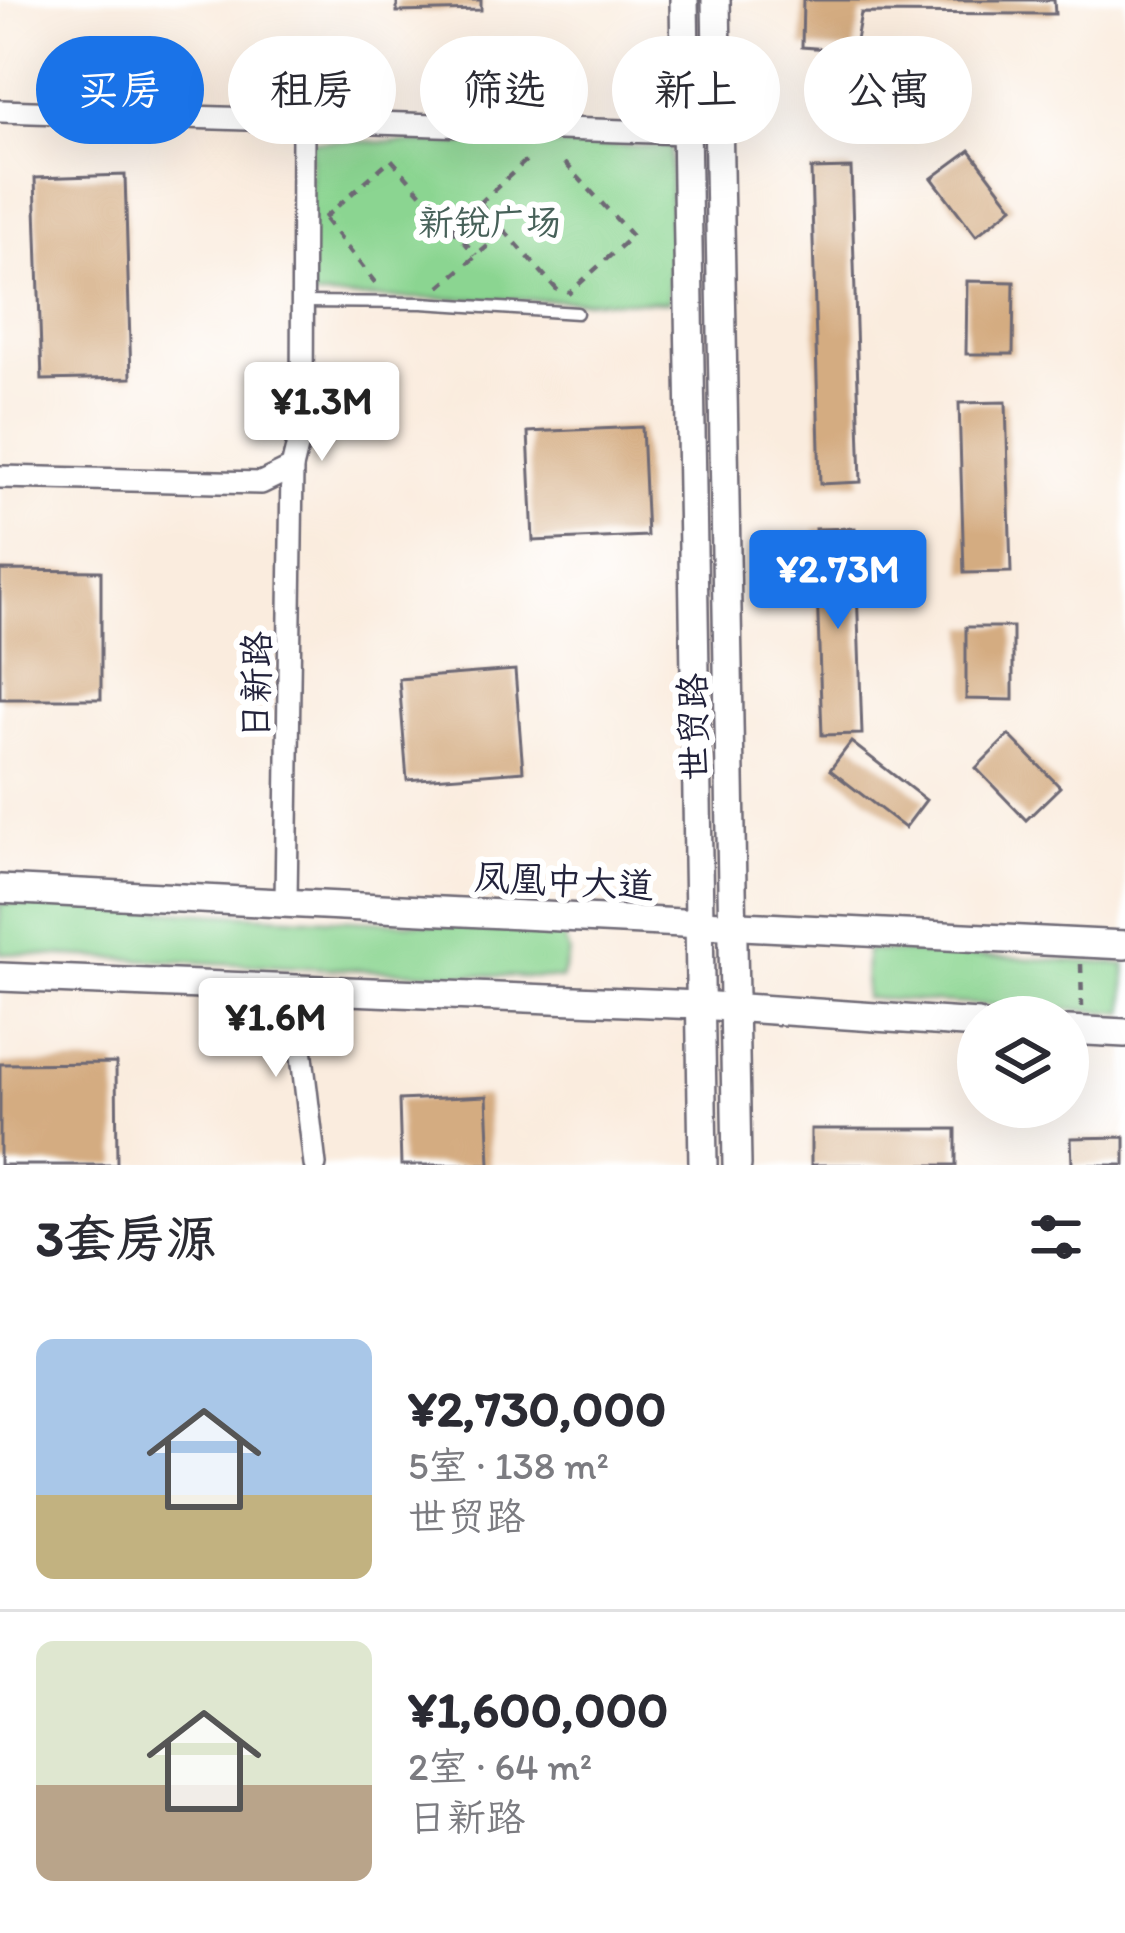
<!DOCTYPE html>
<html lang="zh">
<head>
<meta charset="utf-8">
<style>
  body { margin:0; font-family:Itim,"LXGW WenKai TC",sans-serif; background:#f7f7f7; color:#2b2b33; height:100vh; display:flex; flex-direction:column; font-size:45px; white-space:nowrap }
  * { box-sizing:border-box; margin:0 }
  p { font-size:39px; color:#7c7c81 }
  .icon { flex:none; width:66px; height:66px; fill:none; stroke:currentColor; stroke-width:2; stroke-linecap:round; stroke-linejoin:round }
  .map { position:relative; height:1165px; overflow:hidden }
  .details { display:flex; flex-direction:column; background:#fff; flex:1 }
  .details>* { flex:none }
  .hud { position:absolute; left:36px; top:36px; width:1053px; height:108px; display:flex; gap:24px }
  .controls { position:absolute; left:957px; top:996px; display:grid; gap:24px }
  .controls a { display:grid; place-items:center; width:132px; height:132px; border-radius:50%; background:#fff; box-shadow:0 12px 48px #0002; font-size:60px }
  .price { position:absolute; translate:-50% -102px; padding:0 27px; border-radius:12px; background:#fff; color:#222; font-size:39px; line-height:78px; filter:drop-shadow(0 3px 6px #0008) }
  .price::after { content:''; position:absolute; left:50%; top:72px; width:36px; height:27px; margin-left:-18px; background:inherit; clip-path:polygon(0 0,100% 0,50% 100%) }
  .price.on { background:#1a73e8; color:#fff }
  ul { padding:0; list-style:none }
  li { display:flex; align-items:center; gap:36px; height:300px; padding:0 36px }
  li+li { border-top:3px solid #e1e1e2 }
  li span { display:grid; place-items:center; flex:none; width:336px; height:240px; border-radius:18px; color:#555 }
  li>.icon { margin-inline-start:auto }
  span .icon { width:144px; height:144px; fill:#fffc; stroke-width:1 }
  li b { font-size:51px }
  h2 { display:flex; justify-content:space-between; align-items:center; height:144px; padding:0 36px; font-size:51px }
  .chip { padding:0 42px; border-radius:54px; background:#fff; box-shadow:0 12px 48px #0002; font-size:42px; line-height:108px }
  .chip.on { background:#1a73e8; color:#fff }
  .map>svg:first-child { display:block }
  .green { fill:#8bd591; stroke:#567c66; stroke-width:3 }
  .building { fill:#d4ac81 }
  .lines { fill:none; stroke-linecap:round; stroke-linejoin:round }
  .lane-casing { stroke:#6e6974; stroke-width:15 }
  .street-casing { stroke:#6e6974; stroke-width:26 }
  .secondary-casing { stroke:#6e6974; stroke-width:32 }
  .path { stroke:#6e6974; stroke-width:4.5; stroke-dasharray:9 9; stroke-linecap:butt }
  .lane { stroke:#fff; stroke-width:10 }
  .street { stroke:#fff; stroke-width:21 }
  .secondary { stroke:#fff; stroke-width:27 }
  .labels { text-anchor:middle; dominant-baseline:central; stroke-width:12; stroke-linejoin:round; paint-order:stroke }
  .park-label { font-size:36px; fill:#476159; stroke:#fff }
  .street-label { font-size:36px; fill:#22223b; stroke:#fff }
</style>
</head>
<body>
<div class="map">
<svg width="1125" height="1165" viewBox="0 0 1125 1165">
  <rect width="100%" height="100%" fill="#fff"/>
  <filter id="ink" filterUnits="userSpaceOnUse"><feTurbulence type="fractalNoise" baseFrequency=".00833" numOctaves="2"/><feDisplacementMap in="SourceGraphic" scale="24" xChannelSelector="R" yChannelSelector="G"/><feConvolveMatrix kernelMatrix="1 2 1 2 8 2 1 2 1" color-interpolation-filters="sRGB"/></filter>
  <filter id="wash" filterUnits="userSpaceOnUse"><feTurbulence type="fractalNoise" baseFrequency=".004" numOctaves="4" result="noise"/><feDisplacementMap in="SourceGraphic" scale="48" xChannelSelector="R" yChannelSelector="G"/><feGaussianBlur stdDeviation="2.7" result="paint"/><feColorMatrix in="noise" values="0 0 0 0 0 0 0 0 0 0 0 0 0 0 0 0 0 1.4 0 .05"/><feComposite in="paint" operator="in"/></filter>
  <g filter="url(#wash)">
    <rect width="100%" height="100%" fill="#faecde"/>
    <!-- green -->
    <g class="green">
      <polygon points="311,141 671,147 669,302 309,297"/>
      <polygon points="0,903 561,930 569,953 561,979 0,953"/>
      <polygon points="866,950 1125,964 1125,1013 865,998"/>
    </g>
    <g id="blocks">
      <!-- building -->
      <g class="building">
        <polygon points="397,0 481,0 481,10 397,12"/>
        <polygon points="803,0 1054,0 1055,14 861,13 854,51 802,47"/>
        <polygon points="970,150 1013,207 976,236 932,178"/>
        <polygon points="851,168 861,482 820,484 811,169"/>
        <polygon points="125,175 131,378 42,380 35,178"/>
        <polygon points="967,281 1014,282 1013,354 966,354"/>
        <polygon points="1006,402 1011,572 964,573 959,403"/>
        <polygon points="642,427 647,536 533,541 528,432"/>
        <polygon points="855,528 862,734 822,735 815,529"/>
        <polygon points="0,570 101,571 101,699 0,699"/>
        <polygon points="966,627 1013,627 1013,700 966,699"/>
        <polygon points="515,670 523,771 407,780 399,679"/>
        <polygon points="1009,735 1060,787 1026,820 976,768"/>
        <polygon points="851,742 926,800 905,828 830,770"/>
        <polygon points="116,1063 117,1165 0,1165 0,1064"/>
        <polygon points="487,1096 490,1165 401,1165 399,1100"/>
        <rect x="811" y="1129" width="145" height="36"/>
        <polygon points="1125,1137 1125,1165 1072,1165 1071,1138"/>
      </g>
    </g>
  </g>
  <g filter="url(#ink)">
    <use href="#blocks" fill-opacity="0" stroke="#6e6974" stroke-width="3"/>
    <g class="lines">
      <defs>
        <polyline id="lane" points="302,302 422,303 577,313"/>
        <g id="street">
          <polyline points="0,111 686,133"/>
          <polyline points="0,477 261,483 292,468 302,427 303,120"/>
          <polyline points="286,902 292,468"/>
          <polyline points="294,989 315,1165"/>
        </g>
        <g id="secondary">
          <polyline points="684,0 703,1165"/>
          <polyline points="716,0 737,1165"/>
          <polyline points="0,889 1125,945"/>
          <polyline points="0,977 699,1005 978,1024"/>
          <polyline points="1068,1030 1125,1033"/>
        </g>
      </defs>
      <!-- lane casing -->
      <use href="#lane" class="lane-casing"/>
      <!-- street casing -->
      <use href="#street" class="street-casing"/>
      <!-- secondary casing -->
      <use href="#secondary" class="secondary-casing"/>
      <!-- path -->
      <g class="path">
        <polyline points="565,163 632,236 568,294"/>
        <polyline points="480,203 560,293"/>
        <polyline points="324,218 391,159 476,255"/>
        <polyline points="325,219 377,285"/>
        <polyline points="453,228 532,155"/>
        <polyline points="440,287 504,232"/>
        <polyline points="1081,964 1082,1007"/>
      </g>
      <!-- lane -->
      <use href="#lane" class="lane"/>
      <!-- street -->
      <use href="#street" class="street"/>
      <!-- secondary -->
      <use href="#secondary" class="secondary"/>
    </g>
  </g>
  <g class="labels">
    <!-- park labels -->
    <g class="park-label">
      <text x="490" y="222">新锐广场</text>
    </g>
    <!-- street labels -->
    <g class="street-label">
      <text transform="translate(256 685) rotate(-89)">日新路</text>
      <text transform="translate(693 727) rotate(-91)">世贸路</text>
      <text transform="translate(564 881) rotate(3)">凤凰中大道</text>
    </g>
  </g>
</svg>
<div class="controls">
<a><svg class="icon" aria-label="layers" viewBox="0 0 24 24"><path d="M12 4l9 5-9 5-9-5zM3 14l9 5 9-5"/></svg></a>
</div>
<b class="price" style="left:322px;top:464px">¥1.3M</b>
<b class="price on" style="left:838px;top:632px">¥2.73M</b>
<b class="price" style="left:276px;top:1080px">¥1.6M</b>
<div class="hud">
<a class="chip on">买房</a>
<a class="chip">租房</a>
<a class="chip">筛选</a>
<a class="chip">新上</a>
<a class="chip">公寓</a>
</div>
</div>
<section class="details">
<h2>3套房源<svg class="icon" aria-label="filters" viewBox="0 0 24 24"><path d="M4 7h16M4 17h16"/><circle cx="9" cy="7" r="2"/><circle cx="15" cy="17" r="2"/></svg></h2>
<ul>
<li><span style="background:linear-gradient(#a9c7e8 65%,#c2b280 0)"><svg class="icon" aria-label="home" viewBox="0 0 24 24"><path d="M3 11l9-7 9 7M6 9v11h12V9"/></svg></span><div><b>¥2,730,000</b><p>5室 · 138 m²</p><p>世贸路</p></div></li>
<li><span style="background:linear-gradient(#dfe7d0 60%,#b9a48a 0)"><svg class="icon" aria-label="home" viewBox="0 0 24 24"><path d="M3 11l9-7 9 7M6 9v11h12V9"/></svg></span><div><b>¥1,600,000</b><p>2室 · 64 m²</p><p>日新路</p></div></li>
</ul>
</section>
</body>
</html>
